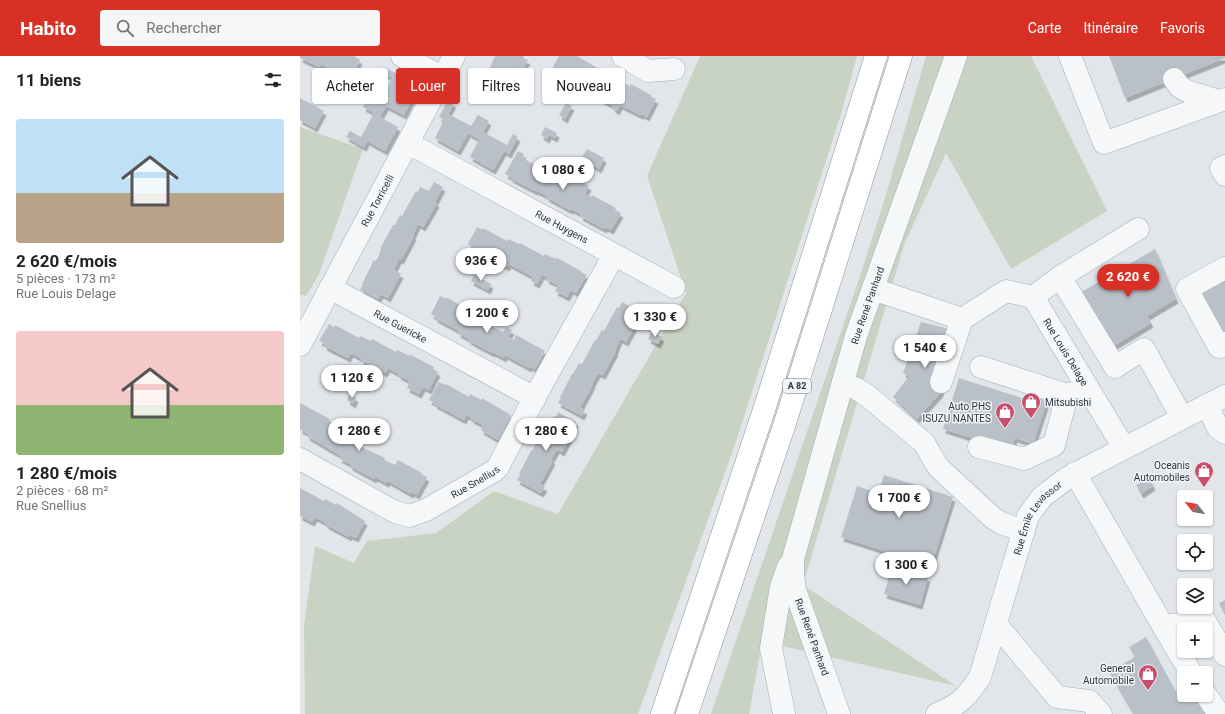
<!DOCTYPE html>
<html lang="fr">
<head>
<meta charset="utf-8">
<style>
  body { margin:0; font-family:Roboto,sans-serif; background:#f6f6f6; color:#222; height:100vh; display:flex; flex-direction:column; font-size:15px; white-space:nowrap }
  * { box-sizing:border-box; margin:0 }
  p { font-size:13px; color:#767676 }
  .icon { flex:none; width:22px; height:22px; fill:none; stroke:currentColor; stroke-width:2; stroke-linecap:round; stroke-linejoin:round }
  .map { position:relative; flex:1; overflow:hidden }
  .panel { display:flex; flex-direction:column; background:#fff; width:300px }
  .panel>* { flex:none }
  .hud { position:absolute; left:12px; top:12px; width:380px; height:36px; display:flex; gap:8px }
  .needle { width:26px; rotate:301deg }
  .buttons { position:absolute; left:877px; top:434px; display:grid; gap:8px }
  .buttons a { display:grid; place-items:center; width:36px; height:36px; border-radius:4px; background:#fff; box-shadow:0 1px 3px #0004; font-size:20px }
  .price { position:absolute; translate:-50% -34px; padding:0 9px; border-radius:14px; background:#fff; color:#222; font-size:13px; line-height:26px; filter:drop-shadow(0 1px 2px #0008) }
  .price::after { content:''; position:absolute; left:50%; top:24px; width:12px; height:9px; margin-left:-6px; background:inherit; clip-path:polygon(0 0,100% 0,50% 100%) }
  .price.on { background:#d93025; color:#fff }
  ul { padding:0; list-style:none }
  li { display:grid; align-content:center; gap:8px; height:212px; padding:0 16px }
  li span { display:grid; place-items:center; height:124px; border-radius:4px; color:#555 }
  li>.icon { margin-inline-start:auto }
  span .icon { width:72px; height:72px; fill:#fffc; stroke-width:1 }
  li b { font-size:17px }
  h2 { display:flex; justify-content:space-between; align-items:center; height:48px; padding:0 16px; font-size:17px }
  .pill { padding:0 14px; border-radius:4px; background:#fff; box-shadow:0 1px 3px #0004; font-size:14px; line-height:36px }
  .pill.on { background:#d93025; color:#fff }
  header { display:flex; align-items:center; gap:24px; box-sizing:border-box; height:56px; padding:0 20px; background:#d93025; color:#fff }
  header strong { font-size:19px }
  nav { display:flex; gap:22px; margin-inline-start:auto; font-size:14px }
  .search { width:280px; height:36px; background:#f6f6f6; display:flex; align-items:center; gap:10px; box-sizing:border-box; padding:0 14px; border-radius:4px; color:#767676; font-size:15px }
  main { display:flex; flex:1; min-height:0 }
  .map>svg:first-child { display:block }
  .green { fill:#c9d3c4 }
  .building { fill:#bac0c7; filter:url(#shadow) }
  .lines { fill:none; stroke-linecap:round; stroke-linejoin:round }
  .minor-casing { stroke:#a7adb4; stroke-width:23 }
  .highway-casing { stroke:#8b95a0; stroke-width:23 }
  .minor { stroke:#f5f7f8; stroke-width:22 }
  .highway { stroke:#fff; stroke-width:22 }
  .labels { text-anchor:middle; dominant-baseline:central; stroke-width:3; stroke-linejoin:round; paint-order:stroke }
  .shield { fill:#f2f5f7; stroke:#676f78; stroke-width:1 }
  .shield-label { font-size:9px; font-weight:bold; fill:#2b3541 }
  .street-label { font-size:10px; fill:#2b3541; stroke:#f2f5f7 }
  .poi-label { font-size:10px; fill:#2b3541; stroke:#f2f5f7; text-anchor:end }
</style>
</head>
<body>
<header>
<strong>Habito</strong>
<div class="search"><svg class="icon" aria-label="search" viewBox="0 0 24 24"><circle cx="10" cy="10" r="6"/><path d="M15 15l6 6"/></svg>Rechercher</div>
<nav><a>Carte</a><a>Itinéraire</a><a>Favoris</a></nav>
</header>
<main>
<section class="panel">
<h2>11 biens<svg class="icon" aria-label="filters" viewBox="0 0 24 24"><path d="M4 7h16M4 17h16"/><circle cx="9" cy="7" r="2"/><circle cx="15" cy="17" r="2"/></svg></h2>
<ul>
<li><span style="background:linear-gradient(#bfe0f5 60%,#b9a48a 0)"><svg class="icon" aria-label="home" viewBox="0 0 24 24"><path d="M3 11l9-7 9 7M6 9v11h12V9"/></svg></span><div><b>2 620 €/mois</b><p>5 pièces · 173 m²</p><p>Rue Louis Delage</p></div></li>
<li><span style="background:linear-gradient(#f6c9c9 60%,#8fb573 0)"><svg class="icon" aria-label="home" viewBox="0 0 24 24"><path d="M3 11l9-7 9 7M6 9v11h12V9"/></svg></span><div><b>1 280 €/mois</b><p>2 pièces · 68 m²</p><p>Rue Snellius</p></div></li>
</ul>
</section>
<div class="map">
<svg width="925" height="658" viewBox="0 0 925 658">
  <defs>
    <filter id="shadow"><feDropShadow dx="2.5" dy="4.5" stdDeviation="0" flood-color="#0004"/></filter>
  </defs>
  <rect width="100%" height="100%" fill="#e2e6ea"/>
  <!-- green -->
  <g class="green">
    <polygon points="400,0 557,0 541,58 436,386 338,658 5,658 4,569 15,490 54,507 67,485 136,477 194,435 258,458 386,237 347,120"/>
    <polygon points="626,0 731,0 807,155 711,213 646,97 604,189 503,529 656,630 482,590 462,587 449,658 411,658 560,220 585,142"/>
    <polygon points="0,71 63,93 19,218 6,240 0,238"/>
  </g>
  <!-- building -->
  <g class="building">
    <polygon points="0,0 55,0 55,1 60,4 51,22 45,19 45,20 21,8 19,11 0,2"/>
    <polygon points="195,0 224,0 223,2 228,4 222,14 216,10 210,21 209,20 206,25 188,16"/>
    <polygon points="259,0 277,0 299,13 298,15 318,26 319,24 330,30 331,28 351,39 351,41 356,43 347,61 342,58 340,59 320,49 317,55 312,51 313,50 287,36 289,31 268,21 258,16 258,14 253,11"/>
    <polygon points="809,0 925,0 925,2 825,42"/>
    <polygon points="84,11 101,20 99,26 116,35 104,59 86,50 80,61 98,71 85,95 67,85 64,91 46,81 50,75 61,81 74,57 63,51 68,40 80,46 92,22 81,16"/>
    <polygon points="0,42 24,55 15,72 0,64"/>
    <polygon points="148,44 154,47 148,58 171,70 178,59 189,65 183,76 207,89 213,78 218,81 209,98 204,95 193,114 170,101 179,83 168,77 158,95 135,82 144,64 139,61"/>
    <polygon points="266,47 272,50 265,63 259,59"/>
    <polygon points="245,71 257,77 255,82 249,79 247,83 241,79"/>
    <polygon points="287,93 304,102 299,113 289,107 290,105 282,101"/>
    <polygon points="218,95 224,98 222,102 234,108 237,103 249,109 253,101 258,104 250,119 256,122 257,121 268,127 272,120 289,130 285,138 291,141 292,139 316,152 315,154 321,157 311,174 305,171 304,173 280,160 281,158 271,153 270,154 246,141 247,140 235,134 235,135 210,122 211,121 205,118"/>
    <polygon points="134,126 143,131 135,146 137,147 123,171 118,168 113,179 114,180 101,204 99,203 94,214 101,218 88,242 81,238 78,243 60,234 63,228 62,228 74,204 76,205 79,199 81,193 80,193 93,169 95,169 100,159 102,160 116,135 118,136 120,131 129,135"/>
    <polygon points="177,171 183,174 183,172 207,185 208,183 219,188 220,187 244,200 245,198 256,203 257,202 281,215 281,216 287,219 276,237 271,234 267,241 255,235 258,229 246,223 247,221 242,219 237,228 231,225 233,221 209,208 207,211 172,193 173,192 168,188"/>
    <polygon points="855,193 876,243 847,260 851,267 810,292 778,238"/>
    <polygon points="174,219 191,228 188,234 171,225"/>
    <polygon points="925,222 925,276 922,277 900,235"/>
    <polygon points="140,240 146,243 146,241 181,261 179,264 203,276 206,271 212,274 208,281 214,284 216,279 245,295 235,313 230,310 229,312 205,299 204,302 193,296 192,297 168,284 169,283 158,277 159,275 135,262 136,261 131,258"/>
    <polygon points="322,246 340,256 337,261 339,262 326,286 320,283 315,295 316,295 303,319 298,317 292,328 293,328 280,352 285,354 282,360 258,347 261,342 260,341 272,318 273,318 279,307 282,308 295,284 296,285 302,274 304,275 317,251 319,252"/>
    <polygon points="621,266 654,274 641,336 617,363 593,341 609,320 603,317"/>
    <polygon points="29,268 34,271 35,269 59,282 60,280 71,285 72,283 96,296 98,294 109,300 109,298 134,311 133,313 138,316 129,334 123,331 119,338 107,332 110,325 98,319 99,318 88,312 85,317 61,304 62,303 51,297 48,302 24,290 25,288 19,285"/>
    <polygon points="352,275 362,281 358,288 348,283"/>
    <polygon points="659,322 728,344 730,339 747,345 733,388 715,382 711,394 643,373"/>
    <polygon points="139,326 145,329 146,328 169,341 170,338 182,344 182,342 211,359 198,384 181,374 183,369 171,363 172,362 166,359 164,364 134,348 135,347 129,344"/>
    <polygon points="50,338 56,342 53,348 47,344"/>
    <polygon points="0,347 30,363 28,367 40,373 43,367 55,373 49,385 85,402 84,404 95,409 98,404 122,417 121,418 127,421 117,439 112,436 111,438 88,425 86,427 75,421 74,423 50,410 50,408 39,402 41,400 7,380 8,378 0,373"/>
    <polygon points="258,356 276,366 274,371 275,372 262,396 257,393 251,404 253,404 240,428 245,431 241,437 217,424 220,419 219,418 232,393 233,394 238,383 242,385 254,360 256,361"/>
    <polygon points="584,419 653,441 631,510 541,481 557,430 578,437"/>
    <polygon points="849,422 853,430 841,438 836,429"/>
    <polygon points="0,432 24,445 25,443 36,449 37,447 65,465 56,482 50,479 49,481 25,468 26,467 15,461 12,466 0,460"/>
    <polygon points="592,511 628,521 620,549 584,538"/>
    <polygon points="925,544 925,559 919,547"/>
    <polygon points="846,581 876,636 884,632 884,639 895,639 910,658 833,658 809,616 835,601 829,591"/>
  </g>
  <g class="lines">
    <defs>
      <g id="minor">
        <polyline points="102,0 142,21"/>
        <polyline points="323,0 348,15 374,13"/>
        <polyline points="770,0 804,87 925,43"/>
        <polyline points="874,23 880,31 887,35 919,45"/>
        <path id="s1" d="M 108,87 L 374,231"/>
        <polyline points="925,110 921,112 925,119"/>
        <polyline points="838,173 760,221 815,311 844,293 882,362"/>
        <polyline points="925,212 887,233 919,291 925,287"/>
        <path id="s2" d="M 30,232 L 235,342"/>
        <polyline points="573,233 662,263"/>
        <path id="s3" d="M 733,241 L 824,392"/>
        <path id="s4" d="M 0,289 L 154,0"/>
        <polyline points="681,311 767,339"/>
        <polyline points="641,326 662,263 706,235 733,241 760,221"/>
        <polyline points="543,327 557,333 569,341 624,387 638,411 693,462 701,467 724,475"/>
        <polyline points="907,349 918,372 925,377"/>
        <polyline points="679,391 724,403 754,389 767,339 788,332"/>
        <path id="s5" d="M 0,403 L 95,456 L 110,460 L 126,454 L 194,415 L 198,411 L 236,339 L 314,199"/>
        <polyline points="775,417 863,570 905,565 925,599"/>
        <polyline points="696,568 757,641 789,645 801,658"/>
        <polyline points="863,570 891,617"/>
        <polyline points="906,639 919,658"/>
        <polyline points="484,658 471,592 481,531 488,511"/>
        <path id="s6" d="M 539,658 L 495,534 L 493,518 L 493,503 L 556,280 L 656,0"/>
        <path id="s7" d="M 637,658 C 659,649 667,641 680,621 L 728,460 L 742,441 L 767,422 L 925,340"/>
      </g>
      <g id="highway">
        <polyline points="362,658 463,357 576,0"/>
        <polyline points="387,658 484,370 601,0"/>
      </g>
    </defs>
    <!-- minor casing -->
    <use href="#minor" class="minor-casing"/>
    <!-- highway casing -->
    <use href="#highway" class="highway-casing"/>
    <!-- minor -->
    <use href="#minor" class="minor"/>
    <!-- highway -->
    <use href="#highway" class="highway"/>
  </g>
  <!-- icons -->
  <defs>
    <symbol id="shop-pin" viewBox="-11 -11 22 30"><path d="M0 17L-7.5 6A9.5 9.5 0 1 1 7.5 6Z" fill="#c84f6b" stroke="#f2f5f7"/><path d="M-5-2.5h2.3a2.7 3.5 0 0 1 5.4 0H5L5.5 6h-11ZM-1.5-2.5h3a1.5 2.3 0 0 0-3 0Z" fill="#fff"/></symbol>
  </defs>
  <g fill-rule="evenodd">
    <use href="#shop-pin" x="720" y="335" width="22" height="30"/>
    <use href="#shop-pin" x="694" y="345" width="22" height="30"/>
    <use href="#shop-pin" x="893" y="404" width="22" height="30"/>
    <use href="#shop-pin" x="837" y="607" width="22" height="30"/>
  </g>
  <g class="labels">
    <!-- shield labels -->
    <rect class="shield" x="483" y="323" width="28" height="14" rx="3"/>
    <g class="shield-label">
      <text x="497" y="330">A 82</text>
    </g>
    <!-- street labels -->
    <g class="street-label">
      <text stroke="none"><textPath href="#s4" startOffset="164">Rue Torricelli</textPath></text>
      <text stroke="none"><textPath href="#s1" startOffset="175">Rue Huygens</textPath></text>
      <text stroke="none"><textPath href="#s6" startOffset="427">Rue René Panhard</textPath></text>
      <text stroke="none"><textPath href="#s2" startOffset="80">Rue Guericke</textPath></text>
      <text stroke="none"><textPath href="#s3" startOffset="64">Rue Louis Delage</textPath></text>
      <text stroke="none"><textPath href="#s5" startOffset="198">Rue Snellius</textPath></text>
      <text stroke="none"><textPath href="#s7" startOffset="229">Rue Émile Levassor</textPath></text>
      <text transform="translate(512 581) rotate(70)">Rue René Panhard</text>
    </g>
    <!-- poi labels -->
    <g class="poi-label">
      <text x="745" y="346" text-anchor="start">Mitsubishi</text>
      <text x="691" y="350">Auto PHS<tspan x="691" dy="12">ISUZU NANTES</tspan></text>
      <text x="890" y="409">Oceanis<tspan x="890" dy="12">Automobiles</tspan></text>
      <text x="834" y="612">General<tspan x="834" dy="12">Automobile</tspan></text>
    </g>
  </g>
</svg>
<div class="buttons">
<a><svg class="needle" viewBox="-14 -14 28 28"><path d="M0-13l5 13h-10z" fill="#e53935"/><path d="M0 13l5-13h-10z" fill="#767676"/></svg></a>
<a><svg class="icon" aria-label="locate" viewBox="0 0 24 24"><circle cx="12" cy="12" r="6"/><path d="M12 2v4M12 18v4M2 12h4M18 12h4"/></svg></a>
<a><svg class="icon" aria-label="layers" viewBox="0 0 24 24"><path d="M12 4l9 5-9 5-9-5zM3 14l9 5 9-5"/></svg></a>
<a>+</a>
<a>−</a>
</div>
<b class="price" style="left:263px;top:135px">1 080 €</b>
<b class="price" style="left:181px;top:226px">936 €</b>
<b class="price on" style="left:828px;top:242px">2 620 €</b>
<b class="price" style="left:187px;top:278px">1 200 €</b>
<b class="price" style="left:355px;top:282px">1 330 €</b>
<b class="price" style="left:625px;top:313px">1 540 €</b>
<b class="price" style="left:52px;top:343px">1 120 €</b>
<b class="price" style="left:59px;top:396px">1 280 €</b>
<b class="price" style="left:246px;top:396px">1 280 €</b>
<b class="price" style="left:599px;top:463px">1 700 €</b>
<b class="price" style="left:606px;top:530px">1 300 €</b>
<div class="hud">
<a class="pill">Acheter</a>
<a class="pill on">Louer</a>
<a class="pill">Filtres</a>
<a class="pill">Nouveau</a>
</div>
</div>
</main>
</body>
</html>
